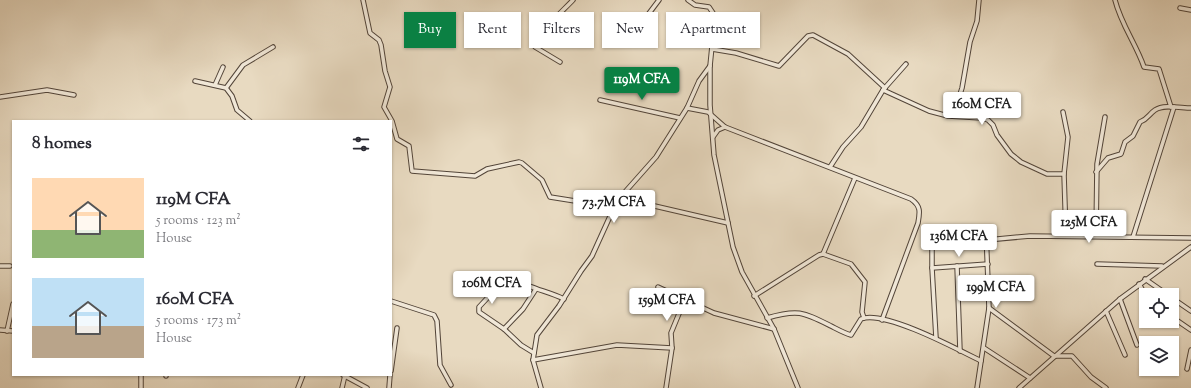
<!DOCTYPE html>
<html lang="en">
<head>
<meta charset="utf-8">
<style>
  body { margin:0; font-family:"Sorts Mill Goudy",serif; background:#f7f7f7; color:#2b2b33; height:100vh; display:flex; flex-direction:column; font-size:15px; white-space:nowrap }
  * { box-sizing:border-box; margin:0 }
  p { font-size:13px; color:#7c7c81 }
  .icon { flex:none; width:22px; height:22px; fill:none; stroke:currentColor; stroke-width:2; stroke-linecap:round; stroke-linejoin:round }
  .map { position:relative; flex:1; overflow:hidden }
  .sheet { position:absolute; left:12px; top:120px; width:380px; height:256px; display:flex; flex-direction:column; background:#fff; border-radius:0px; box-shadow:0 1px 3px #0004 }
  .sheet>* { flex:none }
  .banner { position:absolute; left:404px; top:12px; width:380px; height:36px; display:flex; gap:8px }
  .tools { position:absolute; left:1139px; top:288px; display:grid; gap:8px }
  .tools a { display:grid; place-items:center; width:40px; height:40px; border-radius:0px; background:#fff; box-shadow:0 1px 3px #0004; font-size:20px }
  .price { position:absolute; translate:-50% -34px; padding:0 9px; border-radius:4px; background:#fff; color:#222; font-size:13px; line-height:26px; filter:drop-shadow(0 1px 2px #0008) }
  .price::after { content:''; position:absolute; left:50%; top:24px; width:12px; height:9px; margin-left:-6px; background:inherit; clip-path:polygon(0 0,100% 0,50% 100%) }
  .price.on { background:#0b8043; color:#fff }
  ul { padding:0; list-style:none }
  li { display:flex; align-items:center; gap:12px; height:100px; padding:0 20px }
  li span { display:grid; place-items:center; flex:none; width:112px; height:80px; border-radius:0px; color:#555 }
  li>.icon { margin-inline-start:auto }
  span .icon { width:48px; height:48px; fill:#fffc; stroke-width:1 }
  li b { font-size:17px }
  h2 { display:flex; justify-content:space-between; align-items:center; height:48px; padding:0 20px; font-size:17px }
  .chip { padding:0 14px; border-radius:0px; background:#fff; box-shadow:0 1px 3px #0004; font-size:14px; line-height:36px }
  .chip.on { background:#0b8043; color:#fff }
  .map>svg:first-child { display:block }
  .lines { fill:none; stroke-linecap:round; stroke-linejoin:round }
  .minor-casing { stroke:#534539; stroke-width:5.5 }
  .minor { stroke:#f0e7d7; stroke-width:3.5 }
</style>
</head>
<body>
<div class="map">
<svg width="1191" height="388" viewBox="0 0 1191 388">
  <rect width="100%" height="100%" fill="#e8dac1"/>
  <filter id="stains"><feTurbulence type="fractalNoise" baseFrequency=".005" numOctaves="4"/><feColorMatrix values="0 0 0 0 .2 0 0 0 0 .09 0 0 0 0 .02 0 0 0 .5 -.17"/></filter>
  <radialGradient id="worn" r=".72"><stop offset=".6" stop-color="#630" stop-opacity="0"/><stop offset="1" stop-color="#630" stop-opacity=".3"/></radialGradient>
  <g class="lines">
    <defs>
      <g id="minor">
        <polyline points="363,0 370,33 379,40 381,45 385,71 390,87 384,107 392,121 397,139 409,146 412,171 475,176 487,169 519,162 522,163 542,180 550,197 613,207"/>
        <polyline points="688,0 695,5 709,7 715,16 710,66 710,105 714,155 733,247 742,272 774,329 798,388"/>
        <path d="M 1115,0 C 1121,24 1136,44 1144,67 L 1159,69 L 1171,107"/>
        <polyline points="1180,8 1191,10"/>
        <polyline points="647,16 659,0"/>
        <polyline points="712,49 736,53 779,66 808,36 813,35 848,54 885,88"/>
        <path d="M 560,62 L 535,47 C 535,35 564,10 573,0"/>
        <polyline points="195,81 226,88 232,96 237,110 250,121"/>
        <polyline points="215,85 223,67"/>
        <polyline points="226,88 243,65 273,47"/>
        <polyline points="883,90 929,111 948,116 982,118 988,120 993,125 997,135 1011,154 1021,162 1047,174 1064,174"/>
        <polyline points="0,97 47,90 74,95"/>
        <polyline points="600,100 680,118"/>
        <path d="M 687,108 L 708,112 L 725,127 L 911,199 C 921,206 920,212 918,223 L 882,320"/>
        <polyline points="1063,112 1068,137 1064,174 1066,236"/>
        <polyline points="953,116 962,88 970,42 977,21 979,0"/>
        <polyline points="713,137 718,130 725,127"/>
        <polyline points="830,167 843,147 861,127 883,90 906,64"/>
        <path d="M 1096,172 L 1108,158 L 1121,154 L 1125,142 L 1133,136 L 1140,122 C 1148,119 1149,114 1155,110 C 1164,104 1181,108 1191,108"/>
        <polyline points="620,198 728,223"/>
        <polyline points="932,232 932,268 936,338"/>
        <polyline points="1096,236 1097,164 1105,117"/>
        <polyline points="1133,237 1174,107"/>
        <polyline points="987,240 1030,236 1191,238"/>
        <polyline points="823,254 855,178"/>
        <polyline points="1097,264 1162,266"/>
        <polyline points="0,266 10,266"/>
        <polyline points="957,266 960,351"/>
        <polyline points="932,268 988,264"/>
        <polyline points="1145,279 1168,295"/>
        <polyline points="1139,284 1146,296"/>
        <polyline points="658,287 714,313 774,329"/>
        <polyline points="754,296 819,255 823,254 851,264 865,282 862,312 864,318"/>
        <polyline points="1172,298 1191,311"/>
        <polyline points="1120,299 1137,345"/>
        <polyline points="391,301 434,315 437,321 440,365 451,385"/>
        <polyline points="989,308 1054,356 1072,356 1091,377 1106,388"/>
        <polyline points="1106,311 1125,355"/>
        <polyline points="1172,317 1191,330"/>
        <path d="M 767,318 C 798,309 803,312 831,326 C 837,329 844,333 851,335 L 861,319 C 883,309 959,350 981,361"/>
        <polyline points="504,329 523,309 536,289"/>
        <polyline points="0,330 13,331"/>
        <polyline points="7,331 13,304"/>
        <polyline points="984,348 1030,378"/>
        <path d="M 534,353 L 521,345 L 504,329 L 479,312 L 479,307 L 506,278 L 512,276 C 529,289 545,290 564,299"/>
        <polyline points="533,360 617,345 672,348"/>
        <polyline points="1187,369 1191,350"/>
        <polyline points="391,371 397,328"/>
        <polyline points="141,375 141,388"/>
        <polyline points="166,375 166,376"/>
        <polyline points="343,375 367,388"/>
        <polyline points="298,388 303,375"/>
        <polyline points="342,388 345,375"/>
        <polyline points="389,388 390,375"/>
        <polyline points="541,388 533,360 537,335 559,306 581,271 592,256 617,201 656,157 687,108 699,81 710,66"/>
        <polyline points="666,388 672,348 671,333 685,299"/>
        <polyline points="977,388 989,308 986,230"/>
        <polyline points="1019,388 1120,299 1191,247"/>
      </g>
    </defs>
    <!-- minor casing -->
    <use href="#minor" class="minor-casing"/>
    <!-- minor -->
    <use href="#minor" class="minor"/>
  </g>
  <rect width="100%" height="100%" filter="url(#stains)"/>
  <rect width="100%" height="100%" fill="url(#worn)"/>
</svg>
<div class="tools">
<a><svg class="icon" aria-label="locate" viewBox="0 0 24 24"><circle cx="12" cy="12" r="6"/><path d="M12 2v4M12 18v4M2 12h4M18 12h4"/></svg></a>
<a><svg class="icon" aria-label="layers" viewBox="0 0 24 24"><path d="M12 4l9 5-9 5-9-5zM3 14l9 5 9-5"/></svg></a>
</div>
<b class="price on" style="left:642px;top:101px">119M CFA</b>
<b class="price" style="left:982px;top:126px">160M CFA</b>
<b class="price" style="left:614px;top:224px">73.7M CFA</b>
<b class="price" style="left:1089px;top:244px">125M CFA</b>
<b class="price" style="left:959px;top:258px">136M CFA</b>
<b class="price" style="left:492px;top:305px">106M CFA</b>
<b class="price" style="left:996px;top:309px">199M CFA</b>
<b class="price" style="left:667px;top:322px">159M CFA</b>
<div class="banner">
<a class="chip on">Buy</a>
<a class="chip">Rent</a>
<a class="chip">Filters</a>
<a class="chip">New</a>
<a class="chip">Apartment</a>
</div>
<section class="sheet">
<h2>8 homes<svg class="icon" aria-label="filters" viewBox="0 0 24 24"><path d="M4 7h16M4 17h16"/><circle cx="9" cy="7" r="2"/><circle cx="15" cy="17" r="2"/></svg></h2>
<ul>
<li><span style="background:linear-gradient(#ffd9b3 65%,#8fb573 0)"><svg class="icon" aria-label="home" viewBox="0 0 24 24"><path d="M3 11l9-7 9 7M6 9v11h12V9"/></svg></span><div><b>119M CFA</b><p>5 rooms · 123 m²</p><p>House</p></div></li>
<li><span style="background:linear-gradient(#bfe0f5 60%,#b9a48a 0)"><svg class="icon" aria-label="home" viewBox="0 0 24 24"><path d="M3 11l9-7 9 7M6 9v11h12V9"/></svg></span><div><b>160M CFA</b><p>5 rooms · 173 m²</p><p>House</p></div></li>
</ul>
</section>
</div>
</body>
</html>
